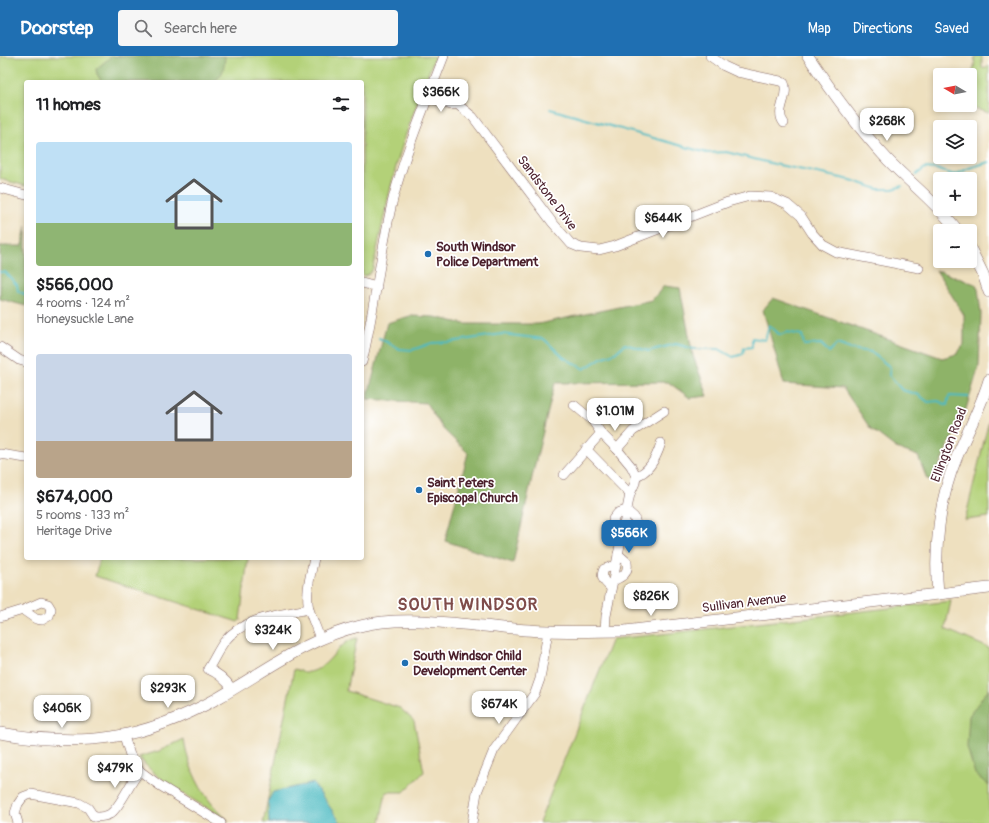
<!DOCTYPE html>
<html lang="en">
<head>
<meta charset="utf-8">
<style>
  body { margin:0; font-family:Pangolin,sans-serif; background:#f6f6f6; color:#202124; height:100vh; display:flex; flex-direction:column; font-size:15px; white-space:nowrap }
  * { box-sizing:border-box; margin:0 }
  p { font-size:13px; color:#757577 }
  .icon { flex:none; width:22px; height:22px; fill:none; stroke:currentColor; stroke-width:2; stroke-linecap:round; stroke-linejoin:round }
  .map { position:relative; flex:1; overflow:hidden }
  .side { position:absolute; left:24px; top:24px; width:340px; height:480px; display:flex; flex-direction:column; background:#fff; border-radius:4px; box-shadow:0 2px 6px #0003 }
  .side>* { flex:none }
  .needle { width:26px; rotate:280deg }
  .controls { position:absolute; left:933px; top:12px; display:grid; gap:8px }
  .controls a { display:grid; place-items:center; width:44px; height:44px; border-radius:4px; background:#fff; box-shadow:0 2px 6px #0003; font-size:20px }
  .price { position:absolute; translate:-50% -34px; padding:0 9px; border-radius:8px; background:#fff; color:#222; font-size:13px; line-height:26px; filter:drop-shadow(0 1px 2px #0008) }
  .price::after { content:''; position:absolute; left:50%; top:24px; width:12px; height:9px; margin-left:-6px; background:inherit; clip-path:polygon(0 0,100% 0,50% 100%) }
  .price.active { background:#1f6fb2; color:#fff }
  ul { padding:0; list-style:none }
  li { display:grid; align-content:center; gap:8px; height:212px; padding:0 12px }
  li span { display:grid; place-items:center; height:124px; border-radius:4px; color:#555 }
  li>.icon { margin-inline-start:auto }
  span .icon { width:72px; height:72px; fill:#fffc; stroke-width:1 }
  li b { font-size:17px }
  h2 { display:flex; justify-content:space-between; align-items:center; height:48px; padding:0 12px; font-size:17px }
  header { display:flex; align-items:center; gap:24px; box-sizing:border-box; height:56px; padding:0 20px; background:#1f6fb2; color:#fff }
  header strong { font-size:19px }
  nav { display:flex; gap:22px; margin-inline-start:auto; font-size:14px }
  .search { width:280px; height:36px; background:#f6f6f6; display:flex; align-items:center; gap:10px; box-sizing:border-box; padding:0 14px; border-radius:4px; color:#757577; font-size:15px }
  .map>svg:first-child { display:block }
  .green { fill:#b3d178; stroke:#7e7852 }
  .forest { fill:#8eb368; stroke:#6c694a }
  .water { fill:#4bbac1; stroke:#4a6c76 }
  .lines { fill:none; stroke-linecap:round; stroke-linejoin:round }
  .stream { stroke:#4bbac1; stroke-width:2 }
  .minor-casing { stroke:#83635f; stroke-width:10 }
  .major-casing { stroke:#83635f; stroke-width:12 }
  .minor { stroke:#fff; stroke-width:9 }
  .major { stroke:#fff; stroke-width:11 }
  .poi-dot { fill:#1f6fb2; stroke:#fff; stroke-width:1.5 }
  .labels { text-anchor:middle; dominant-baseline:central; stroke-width:3.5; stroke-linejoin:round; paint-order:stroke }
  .street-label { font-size:13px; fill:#4a1f2b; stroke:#fff }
  .poi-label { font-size:13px; font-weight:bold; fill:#4a1f2b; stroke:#fff; text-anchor:start }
  .district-label { font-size:17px; font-weight:bold; letter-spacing:1px; fill:#7f4c4a; stroke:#fff }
</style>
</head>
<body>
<header>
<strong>Doorstep</strong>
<div class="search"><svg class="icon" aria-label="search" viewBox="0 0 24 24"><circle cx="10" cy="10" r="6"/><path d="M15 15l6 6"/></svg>Search here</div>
<nav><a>Map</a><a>Directions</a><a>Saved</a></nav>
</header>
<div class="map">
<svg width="989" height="767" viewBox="0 0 989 767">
  <rect width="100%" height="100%" fill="#fff"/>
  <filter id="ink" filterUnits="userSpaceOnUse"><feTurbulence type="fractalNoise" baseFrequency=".025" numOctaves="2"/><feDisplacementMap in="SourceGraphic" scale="8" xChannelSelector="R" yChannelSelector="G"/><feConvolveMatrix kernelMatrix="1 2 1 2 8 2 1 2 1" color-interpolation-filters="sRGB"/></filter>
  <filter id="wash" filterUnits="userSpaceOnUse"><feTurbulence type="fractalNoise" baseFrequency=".012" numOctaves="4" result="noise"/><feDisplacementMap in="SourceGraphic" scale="16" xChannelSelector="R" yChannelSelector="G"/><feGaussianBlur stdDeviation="0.9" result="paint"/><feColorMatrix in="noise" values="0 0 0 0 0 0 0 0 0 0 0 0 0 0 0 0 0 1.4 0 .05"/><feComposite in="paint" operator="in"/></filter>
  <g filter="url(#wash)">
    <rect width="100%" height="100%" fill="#eee0bf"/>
    <!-- green -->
    <g class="green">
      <path d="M 0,0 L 435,0 C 425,26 415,52 406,78 C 391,122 383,167 373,212 C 371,217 367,221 362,219 L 362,26 L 26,26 L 26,130 L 0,123 Z"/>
      <polygon points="975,0 982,0 982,12 989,10 989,57 963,49 970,49 970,21 974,11"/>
      <polygon points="989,364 989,461 965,464"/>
      <polygon points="100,502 248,502 240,564 238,566 95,520"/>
      <polygon points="951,545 945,573 989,592 989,767 539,767 612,583 662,578"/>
      <path d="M 357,582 L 346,635 L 400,652 L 414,665 L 424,716 L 404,736 L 386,736 L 380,767 L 263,767 L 294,613 C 298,614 305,617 309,616 C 330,613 337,585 357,582 Z"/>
      <path d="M 184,683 C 189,716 204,744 229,765 C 202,748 157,726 139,701 L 159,695 Z"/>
    </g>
    <!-- forest -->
    <g class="forest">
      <path d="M 112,0 L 225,0 C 224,11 224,21 212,26 L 102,26 L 97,18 L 96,13 Z"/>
      <polygon points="26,170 26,250 0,243 0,190 22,190"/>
      <polygon points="936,214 975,228 978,232 981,258 979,310 963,363 948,389 934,424 927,423 918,400 896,392 870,372 843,332 784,328 763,254 773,242 942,302 957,298 964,288 964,259"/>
      <polygon points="664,230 680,232 693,300 708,340 690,342 668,326 555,327 535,408 513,507 445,485 468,397 443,373 426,347 367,343 387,267 410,260 435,261 465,268 538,268 652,244"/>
      <polygon points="989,632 989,730 975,718 967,691 969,660"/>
    </g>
    <!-- water -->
    <polygon class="water" points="313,727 341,767 269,767 268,745 273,736"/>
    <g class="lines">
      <!-- stream -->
      <g class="stream">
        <polyline points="550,53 707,97 726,96 774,108 851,124 878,133 893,133 902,130"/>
        <polyline points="916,119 925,112 936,113 955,119 969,112 989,106"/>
        <polyline points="0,216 5,216 17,229 18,235 24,238 26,237"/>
        <polyline points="379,282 400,293 412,294 432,287 450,286 502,278 544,283 563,301 584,313 601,302 615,297 625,288 648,295 676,288 694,293 719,293 733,301 743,298 744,292 752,291 752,282 765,284 769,269 780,279 787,276 802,279 804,289 821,288 829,296 837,288 851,293 871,296 890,311 889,319 902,334 919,339 928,346 938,345 947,349 949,340 969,341"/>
      </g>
    </g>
  </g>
  <g filter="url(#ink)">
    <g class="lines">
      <defs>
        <g id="minor">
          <path d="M 710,0 L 724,10 L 737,16 L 780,25 L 784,27 C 790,40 774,55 784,67"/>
          <polyline points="432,32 453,41 457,48 473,61 552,166 571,188 581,192 599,194 615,190 728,146 750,140 771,141 787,148 801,160 812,177 823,189 836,196 919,212"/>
          <polyline points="428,41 451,49 457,48"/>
          <polyline points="0,132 26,139"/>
          <polyline points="362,227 377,231"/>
          <polyline points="0,291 19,304 26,306"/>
          <path d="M 362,306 C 375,252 380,197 393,143 C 406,94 426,47 444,0"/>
          <polyline points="574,349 592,364 601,377 617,393 631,410 636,420"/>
          <polyline points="586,393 630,438"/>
          <polyline points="617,393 633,375 664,355"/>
          <polyline points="0,398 26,402"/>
          <polyline points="564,419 601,377"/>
          <path d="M 636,420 C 649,416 657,400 661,387"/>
          <polygon points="626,454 634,461 636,468 633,472 622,477 614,468 613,463 618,457"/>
          <path d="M 314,502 C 311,518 305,536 309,553 C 312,563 317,573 320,583"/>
          <path d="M 613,525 C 622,521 629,518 627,506 L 618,498"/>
          <path d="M 611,532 C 606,527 599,522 604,513 L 616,509"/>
          <polyline points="0,561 23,554 41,546 48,548 51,553 49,560 42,564 36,563 23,554"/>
          <polyline points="605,575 606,560 630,438 635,427 636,420"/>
          <path d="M 232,633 C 226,624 218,617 208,613 C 214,604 218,594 224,586 C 243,561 281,559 309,553"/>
          <polyline points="124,680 130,699 140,715 159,729 221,767"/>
          <path d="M 94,761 C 100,761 105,761 110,758 C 121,750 130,726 140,715"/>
          <polyline points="18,767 15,757 18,748 23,741 31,738 79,747 88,752 94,761"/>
          <polyline points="472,767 477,736 494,694 535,637 540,623 548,575"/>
        </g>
        <g id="major">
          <path d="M 808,0 C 832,36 858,72 888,104 C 911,128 938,148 958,175"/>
          <polyline points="970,192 983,218 989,236"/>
          <path d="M 938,538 C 934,493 939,444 956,403 C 967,376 981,351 989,324"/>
          <path d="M 0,677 C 84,692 143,684 218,642 C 264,616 307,582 360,570 C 400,560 444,567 484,570 C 506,572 528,575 549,575 C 575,576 600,575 625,575 L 989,532"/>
        </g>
      </defs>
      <!-- minor casing -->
      <use href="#minor" class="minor-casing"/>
      <!-- major casing -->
      <use href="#major" class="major-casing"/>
      <!-- minor -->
      <use href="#minor" class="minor"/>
      <!-- major -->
      <use href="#major" class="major"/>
    </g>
  </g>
  <!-- markers -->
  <g class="poi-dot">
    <circle cx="428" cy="198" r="4"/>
    <circle cx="419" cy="434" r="4"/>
    <circle cx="405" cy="607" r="4"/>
  </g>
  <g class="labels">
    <!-- street labels -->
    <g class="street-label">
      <text transform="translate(547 137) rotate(53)">Sandstone Drive</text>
      <text transform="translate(949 389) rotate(-69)">Ellington Road</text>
      <text transform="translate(744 547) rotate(-7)">Sullivan Avenue</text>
    </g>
    <!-- poi labels -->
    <g class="poi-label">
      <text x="436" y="191">South Windsor<tspan x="436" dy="15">Police Department</tspan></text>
      <text x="427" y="427">Saint Peters<tspan x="427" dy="15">Episcopal Church</tspan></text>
      <text x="413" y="600">South Windsor Child<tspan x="413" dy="15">Development Center</tspan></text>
    </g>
    <!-- district labels -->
    <g class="district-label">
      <text x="468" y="548">SOUTH WINDSOR</text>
    </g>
  </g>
</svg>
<div class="controls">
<a><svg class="needle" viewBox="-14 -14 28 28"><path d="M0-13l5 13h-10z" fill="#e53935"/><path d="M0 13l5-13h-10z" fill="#757577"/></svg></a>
<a><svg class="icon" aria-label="layers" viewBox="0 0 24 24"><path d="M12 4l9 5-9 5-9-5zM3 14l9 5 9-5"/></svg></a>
<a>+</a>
<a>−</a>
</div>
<b class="price" style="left:441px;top:57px">$366K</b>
<b class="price" style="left:887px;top:86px">$268K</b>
<b class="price" style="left:663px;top:183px">$644K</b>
<b class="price" style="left:615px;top:376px">$1.01M</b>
<b class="price active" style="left:629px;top:498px">$566K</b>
<b class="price" style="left:651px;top:561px">$826K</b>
<b class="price" style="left:273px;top:595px">$324K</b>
<b class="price" style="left:168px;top:653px">$293K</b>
<b class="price" style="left:499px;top:669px">$674K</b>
<b class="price" style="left:62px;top:673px">$406K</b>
<b class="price" style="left:115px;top:733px">$479K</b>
<section class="side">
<h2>11 homes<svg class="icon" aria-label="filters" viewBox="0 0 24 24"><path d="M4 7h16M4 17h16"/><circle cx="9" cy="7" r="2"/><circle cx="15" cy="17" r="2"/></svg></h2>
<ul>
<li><span style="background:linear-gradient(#bfe0f5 65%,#8fb573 0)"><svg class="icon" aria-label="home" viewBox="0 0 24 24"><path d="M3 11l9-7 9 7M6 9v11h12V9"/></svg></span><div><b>$566,000</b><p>4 rooms · 124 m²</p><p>Honeysuckle Lane</p></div></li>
<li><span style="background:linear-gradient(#c9d6e8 70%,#b9a48a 0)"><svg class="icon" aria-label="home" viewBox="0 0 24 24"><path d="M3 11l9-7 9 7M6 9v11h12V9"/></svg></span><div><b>$674,000</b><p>5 rooms · 133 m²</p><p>Heritage Drive</p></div></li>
</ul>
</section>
</div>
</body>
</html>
